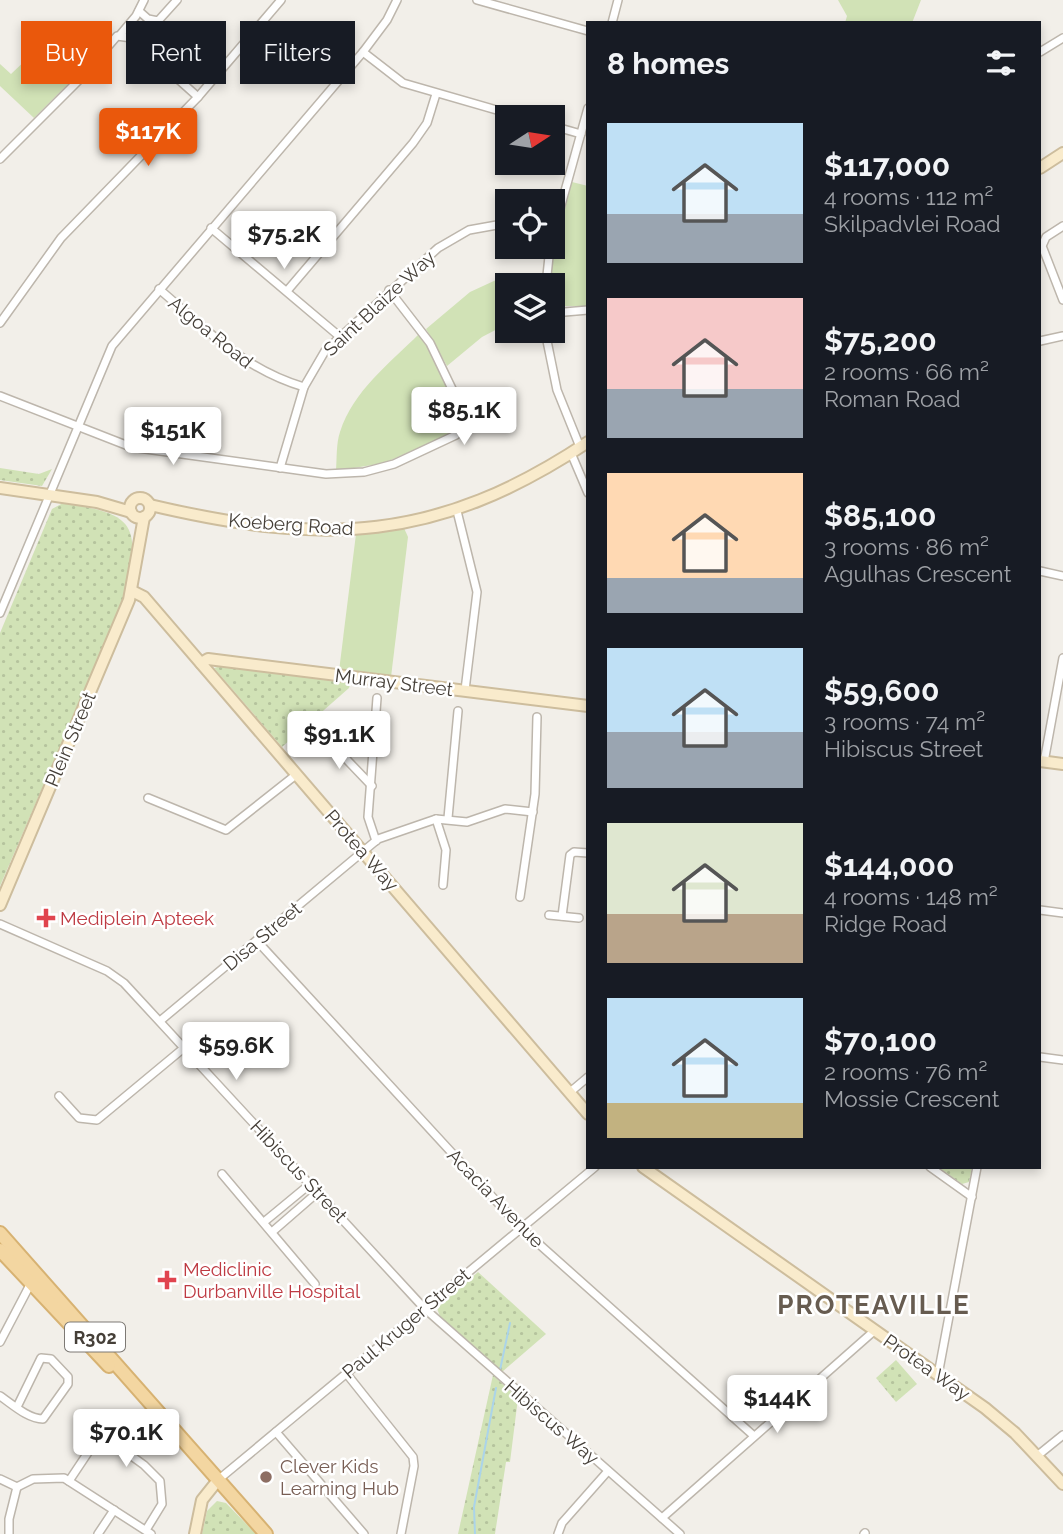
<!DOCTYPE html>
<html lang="en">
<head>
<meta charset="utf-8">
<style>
  body { margin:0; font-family:Raleway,sans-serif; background:#20242c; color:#f1f3f6; height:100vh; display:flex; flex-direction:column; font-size:26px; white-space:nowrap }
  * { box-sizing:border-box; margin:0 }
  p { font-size:23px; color:#9ea1a6 }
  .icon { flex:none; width:38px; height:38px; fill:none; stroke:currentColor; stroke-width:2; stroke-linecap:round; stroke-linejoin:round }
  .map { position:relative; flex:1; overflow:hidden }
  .sheet { position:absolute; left:586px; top:21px; width:455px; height:1148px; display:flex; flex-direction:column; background:#171b24; border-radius:0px; box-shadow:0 4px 10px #0003 }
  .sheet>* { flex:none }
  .banner { position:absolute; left:21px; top:21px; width:460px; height:63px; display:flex; gap:14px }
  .needle { width:46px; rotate:78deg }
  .fabs { position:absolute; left:495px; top:105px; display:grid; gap:14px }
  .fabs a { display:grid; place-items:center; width:70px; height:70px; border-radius:0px; background:#171b24; box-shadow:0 4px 10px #0003; font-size:35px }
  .price { position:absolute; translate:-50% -60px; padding:0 16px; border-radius:7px; background:#fff; color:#222; font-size:23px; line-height:46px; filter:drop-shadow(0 2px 4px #0008) }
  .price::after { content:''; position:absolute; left:50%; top:42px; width:21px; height:16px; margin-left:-10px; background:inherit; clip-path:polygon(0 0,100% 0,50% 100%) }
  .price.selected { background:#ea580c; color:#fff }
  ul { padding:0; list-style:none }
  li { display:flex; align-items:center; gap:21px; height:175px; padding:0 21px }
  li span { display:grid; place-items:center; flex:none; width:196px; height:140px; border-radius:0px; color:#555 }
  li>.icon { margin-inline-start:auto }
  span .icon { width:84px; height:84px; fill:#fffc; stroke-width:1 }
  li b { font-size:30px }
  h2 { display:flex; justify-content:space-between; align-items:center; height:84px; padding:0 21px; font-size:30px }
  .tag { padding:0 24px; border-radius:0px; background:#171b24; box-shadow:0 4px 10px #0003; font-size:24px; line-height:63px }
  .tag.selected { background:#ea580c; color:#fff }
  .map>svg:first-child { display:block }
  .grass { fill:url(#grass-dots) }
  .park { fill:#d1e2b6 }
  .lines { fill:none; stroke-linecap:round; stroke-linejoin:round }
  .stream { stroke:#abd4e9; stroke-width:2 }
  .street-casing { stroke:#bdb6ac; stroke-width:10 }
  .secondary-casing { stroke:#cdbd9d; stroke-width:14 }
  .primary-casing { stroke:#d7b272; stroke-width:16 }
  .street { stroke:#fff; stroke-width:7 }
  .secondary { stroke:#f9ebcc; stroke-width:10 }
  .primary { stroke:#f3d6a1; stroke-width:12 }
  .health-dot { fill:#e0444e; stroke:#fff; stroke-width:2.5 }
  .education-dot { fill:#8d6e63; stroke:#fff; stroke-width:2.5 }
  .labels { text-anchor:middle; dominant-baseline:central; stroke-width:5; stroke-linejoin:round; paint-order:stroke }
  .shield { fill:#fff; stroke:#7d7974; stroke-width:2 }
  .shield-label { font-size:18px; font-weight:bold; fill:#453f38 }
  .street-label { font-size:19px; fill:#453f38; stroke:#fff }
  .health-label { font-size:19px; fill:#be3a42; stroke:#fff; text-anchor:start }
  .education-label { font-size:19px; fill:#785e54; stroke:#fff; text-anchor:start }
  .district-label { font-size:26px; font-weight:bold; letter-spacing:2px; fill:#675c50; stroke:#fff }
</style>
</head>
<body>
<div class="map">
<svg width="1063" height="1534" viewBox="0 0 1063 1534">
  <defs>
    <pattern id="grass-dots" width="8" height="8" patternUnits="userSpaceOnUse" patternTransform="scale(1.75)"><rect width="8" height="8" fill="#d1e2b6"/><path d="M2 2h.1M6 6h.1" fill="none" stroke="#b5c39d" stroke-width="1.8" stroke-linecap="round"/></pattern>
  </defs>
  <rect width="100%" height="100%" fill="#f2efe9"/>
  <!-- grass -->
  <g class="grass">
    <polygon points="0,468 39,474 52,469 42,486 0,480"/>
    <path d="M 63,503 C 133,514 141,522 126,594 L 0,886 L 0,633 L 52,509 Z"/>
    <polygon points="225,665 351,681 349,688 282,747 214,668"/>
    <polygon points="938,1167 972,1167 969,1182 962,1184"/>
    <polygon points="478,1272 546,1334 502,1372 440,1317 437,1308"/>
    <polygon points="896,1360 917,1384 896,1402 876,1378"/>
    <polygon points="493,1375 518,1398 510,1462 506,1462 495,1534 458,1534"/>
    <polygon points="217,1501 226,1503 256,1534 202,1534 207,1511"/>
  </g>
  <!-- park -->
  <g class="park">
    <polygon points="838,0 921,0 912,23 845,23 847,16"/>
    <polygon points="49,38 81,71 34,118 0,86 0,64 11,74"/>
    <polygon points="572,182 588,186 588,306 562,306 553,300 553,285 550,285 552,258"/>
    <polygon points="509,274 541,276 541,285 508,285 507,324 482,337 447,366 426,329 470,292"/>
    <path d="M 419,334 L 436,361 L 461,416 L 461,425 L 455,432 L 384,463 L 336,471 C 337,458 336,444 340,432 C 353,391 390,363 419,334 Z"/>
    <polygon points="404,528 408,537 391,677 339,671 356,534"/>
  </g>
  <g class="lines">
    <!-- stream -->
    <g class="stream">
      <polyline points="500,1370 510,1323"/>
      <polyline points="475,1534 474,1507 496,1388"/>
    </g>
    <defs>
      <g id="street">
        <polyline points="477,0 588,31"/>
        <polyline points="139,11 148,19 158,21 177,0"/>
        <polyline points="612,23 618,0"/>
        <polyline points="120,35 136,16 144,0"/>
        <polyline points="363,52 403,83 521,117"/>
        <polyline points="1040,52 1063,38"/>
        <polyline points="553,126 581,134"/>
        <polyline points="0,159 80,79 117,36 132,38 198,97"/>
        <polyline points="1063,226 1046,237 1042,246 1063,300"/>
        <polyline points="211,228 339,336"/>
        <polyline points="553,234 588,108"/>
        <polyline points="546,285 550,247"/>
        <path d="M 159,289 C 206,329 243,369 304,387"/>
        <polyline points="287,291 413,143 427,123 436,94"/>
        <polyline points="553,313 588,310"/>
        <polyline points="0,323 61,238 198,97 281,0"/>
        <polyline points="545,331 557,390 580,447"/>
        <polyline points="1040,341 1063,336"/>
        <polyline points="0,396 131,447 326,474 364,472 394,464 456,435 466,424 465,416 430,343 389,290"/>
        <polyline points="571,453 588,493"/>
        <polyline points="280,468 304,387 325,351 438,248 469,230 508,223"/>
        <polyline points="457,511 477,592 465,690"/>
        <polyline points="1040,571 1063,576"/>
        <polyline points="0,613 112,346 363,52 387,20 397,0"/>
        <polyline points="326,738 372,786"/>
        <polyline points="1044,762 1063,658"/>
        <polyline points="148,798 226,830 297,774"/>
        <polyline points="448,818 458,711"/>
        <polyline points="436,819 446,850 443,885"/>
        <polyline points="376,841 368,817 377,698"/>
        <polyline points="520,897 535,794 537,717"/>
        <polyline points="1040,910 1063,913"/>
        <polyline points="549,915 579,918"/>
        <polyline points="562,916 570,855 574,852 588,853"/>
        <polyline points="0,924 107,971 124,983 424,1308 680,1534"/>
        <polyline points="257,941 521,1228 754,1436"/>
        <polyline points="160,1021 378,839 436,819 467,822 505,809 533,812"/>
        <polyline points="1040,1057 1063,1060"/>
        <polyline points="569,1093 588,1077"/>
        <polyline points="59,1096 79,1118 97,1120 185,1047"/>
        <polyline points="930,1167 972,1197"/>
        <polyline points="222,1174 315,1284"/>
        <polyline points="264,1222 310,1184"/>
        <polyline points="272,1232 318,1192"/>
        <polyline points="0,1342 32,1281"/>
        <polyline points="346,1373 413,1457 414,1466 401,1534"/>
        <polyline points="938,1375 977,1167"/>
        <path d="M 0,1396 C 12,1404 28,1419 43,1419 L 68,1384 L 68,1377 L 51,1359 L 41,1358 L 17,1407"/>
        <polyline points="276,1432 364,1534"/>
        <polyline points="1037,1456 1063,1435"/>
        <polyline points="0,1479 17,1487 9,1519 9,1534"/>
        <polyline points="218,1480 595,1167"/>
        <polyline points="69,1481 97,1439 108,1439 144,1465 160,1481 162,1504 146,1530"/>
        <polyline points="17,1487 33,1479 64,1478 151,1534"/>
        <polyline points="662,1518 874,1331"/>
        <polyline points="98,1534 114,1510"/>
        <polyline points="558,1534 562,1523 608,1471"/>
        <polyline points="864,1534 865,1533"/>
      </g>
      <g id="secondary">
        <polyline points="1040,168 1063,153"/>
        <polyline points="0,488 97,502 131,512"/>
        <circle cx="140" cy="508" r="10"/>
        <path d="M 150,505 C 324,546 436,543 588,442"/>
        <polyline points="132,591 144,597 588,1114"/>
        <polyline points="201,663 208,659 588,706"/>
        <polyline points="1040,761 1063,764"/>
        <polyline points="0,905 129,600 144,517"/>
        <polyline points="643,1167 985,1408 1015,1433 1063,1484"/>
        <polyline points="195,1534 202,1500 218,1480"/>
      </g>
      <g id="primary">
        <polyline points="0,1233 266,1534"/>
        <polyline points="0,1250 109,1366"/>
      </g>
    </defs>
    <!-- street casing -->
    <use href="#street" class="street-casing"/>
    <!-- secondary casing -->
    <use href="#secondary" class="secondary-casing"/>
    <!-- primary casing -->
    <use href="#primary" class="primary-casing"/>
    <!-- street -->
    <use href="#street" class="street"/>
    <!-- secondary -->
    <use href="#secondary" class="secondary"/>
    <!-- primary -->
    <use href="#primary" class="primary"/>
  </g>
  <!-- markers -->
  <g class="health-dot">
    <path d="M42.5 907.5h7v7h7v7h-7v7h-7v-7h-7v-7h7z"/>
    <path d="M163.5 1269.5h7v7h7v7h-7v7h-7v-7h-7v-7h7z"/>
  </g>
  <circle class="education-dot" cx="266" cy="1477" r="7"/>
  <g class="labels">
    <!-- shield labels -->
    <rect class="shield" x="65" y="1322.5" width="60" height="29" rx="5"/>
    <g class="shield-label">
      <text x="95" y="1337">R302</text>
    </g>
    <!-- street labels -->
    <g class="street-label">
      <text transform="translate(379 303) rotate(-43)">Saint Blaize Way</text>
      <text transform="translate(211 332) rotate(39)">Algoa Road</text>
      <text transform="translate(291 524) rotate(4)">Koeberg Road</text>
      <text transform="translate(394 682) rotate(7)">Murray Street</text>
      <text transform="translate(70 739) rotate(-67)">Plein Street</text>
      <text transform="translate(362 850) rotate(49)">Protea Way</text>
      <text transform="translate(262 936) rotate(-40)">Disa Street</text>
      <text transform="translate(299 1171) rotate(47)">Hibiscus Street</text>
      <text transform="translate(496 1198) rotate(46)">Acacia Avenue</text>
      <text transform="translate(406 1323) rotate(-40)">Paul Kruger Street</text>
      <text transform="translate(927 1367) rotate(35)">Protea Way</text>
      <text transform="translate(552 1422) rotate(41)">Hibiscus Way</text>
    </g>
    <!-- health labels -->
    <g class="health-label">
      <text x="60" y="918">Mediplein Apteek</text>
      <text x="183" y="1269">Mediclinic<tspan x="183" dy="22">Durbanville Hospital</tspan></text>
    </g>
    <!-- education labels -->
    <g class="education-label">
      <text x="280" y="1466">Clever Kids<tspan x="280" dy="22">Learning Hub</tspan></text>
    </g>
    <!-- district labels -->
    <g class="district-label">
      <text x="874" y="1305">PROTEAVILLE</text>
    </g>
  </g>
</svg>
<div class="fabs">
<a><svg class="needle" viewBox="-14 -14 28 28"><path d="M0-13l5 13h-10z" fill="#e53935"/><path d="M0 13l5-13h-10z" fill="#9ea1a6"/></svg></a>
<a><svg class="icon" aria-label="locate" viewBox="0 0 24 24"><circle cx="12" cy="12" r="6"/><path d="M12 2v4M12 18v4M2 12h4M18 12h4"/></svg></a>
<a><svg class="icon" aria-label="layers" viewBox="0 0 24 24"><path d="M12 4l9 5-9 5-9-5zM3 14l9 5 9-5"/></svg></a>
</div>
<b class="price selected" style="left:148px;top:168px">$117K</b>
<b class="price" style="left:284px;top:271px">$75.2K</b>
<b class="price" style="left:464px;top:447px">$85.1K</b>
<b class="price" style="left:173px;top:467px">$151K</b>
<b class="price" style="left:339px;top:771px">$91.1K</b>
<b class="price" style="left:236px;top:1082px">$59.6K</b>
<b class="price" style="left:777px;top:1435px">$144K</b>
<b class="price" style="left:126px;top:1469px">$70.1K</b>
<div class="banner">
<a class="tag selected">Buy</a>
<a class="tag">Rent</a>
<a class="tag">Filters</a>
</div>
<section class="sheet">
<h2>8 homes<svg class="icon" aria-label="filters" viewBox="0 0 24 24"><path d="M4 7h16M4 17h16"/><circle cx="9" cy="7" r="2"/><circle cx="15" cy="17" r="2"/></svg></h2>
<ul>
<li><span style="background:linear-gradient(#bfe0f5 65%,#9aa5b1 0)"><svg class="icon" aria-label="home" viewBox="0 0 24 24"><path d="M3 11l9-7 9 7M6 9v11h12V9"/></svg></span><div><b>$117,000</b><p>4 rooms · 112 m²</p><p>Skilpadvlei Road</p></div></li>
<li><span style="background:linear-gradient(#f6c9c9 65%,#9aa5b1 0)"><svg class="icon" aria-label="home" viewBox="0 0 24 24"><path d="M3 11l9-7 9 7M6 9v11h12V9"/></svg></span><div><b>$75,200</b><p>2 rooms · 66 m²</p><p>Roman Road</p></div></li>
<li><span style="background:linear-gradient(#ffd9b3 75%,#9aa5b1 0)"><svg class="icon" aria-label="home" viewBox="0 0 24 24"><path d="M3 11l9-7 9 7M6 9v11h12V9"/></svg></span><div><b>$85,100</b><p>3 rooms · 86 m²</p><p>Agulhas Crescent</p></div></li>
<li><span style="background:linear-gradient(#bfe0f5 60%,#9aa5b1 0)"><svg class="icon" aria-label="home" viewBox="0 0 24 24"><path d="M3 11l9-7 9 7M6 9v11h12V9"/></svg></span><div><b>$59,600</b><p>3 rooms · 74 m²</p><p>Hibiscus Street</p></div></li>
<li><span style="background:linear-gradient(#dfe7d0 65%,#b9a48a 0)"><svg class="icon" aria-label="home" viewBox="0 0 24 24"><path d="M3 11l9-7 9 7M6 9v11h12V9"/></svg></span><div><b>$144,000</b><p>4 rooms · 148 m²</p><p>Ridge Road</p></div></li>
<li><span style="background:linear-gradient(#bfe0f5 75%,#c2b280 0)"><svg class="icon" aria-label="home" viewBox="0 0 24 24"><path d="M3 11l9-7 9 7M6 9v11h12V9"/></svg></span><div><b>$70,100</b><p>2 rooms · 76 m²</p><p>Mossie Crescent</p></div></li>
</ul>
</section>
</div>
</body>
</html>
